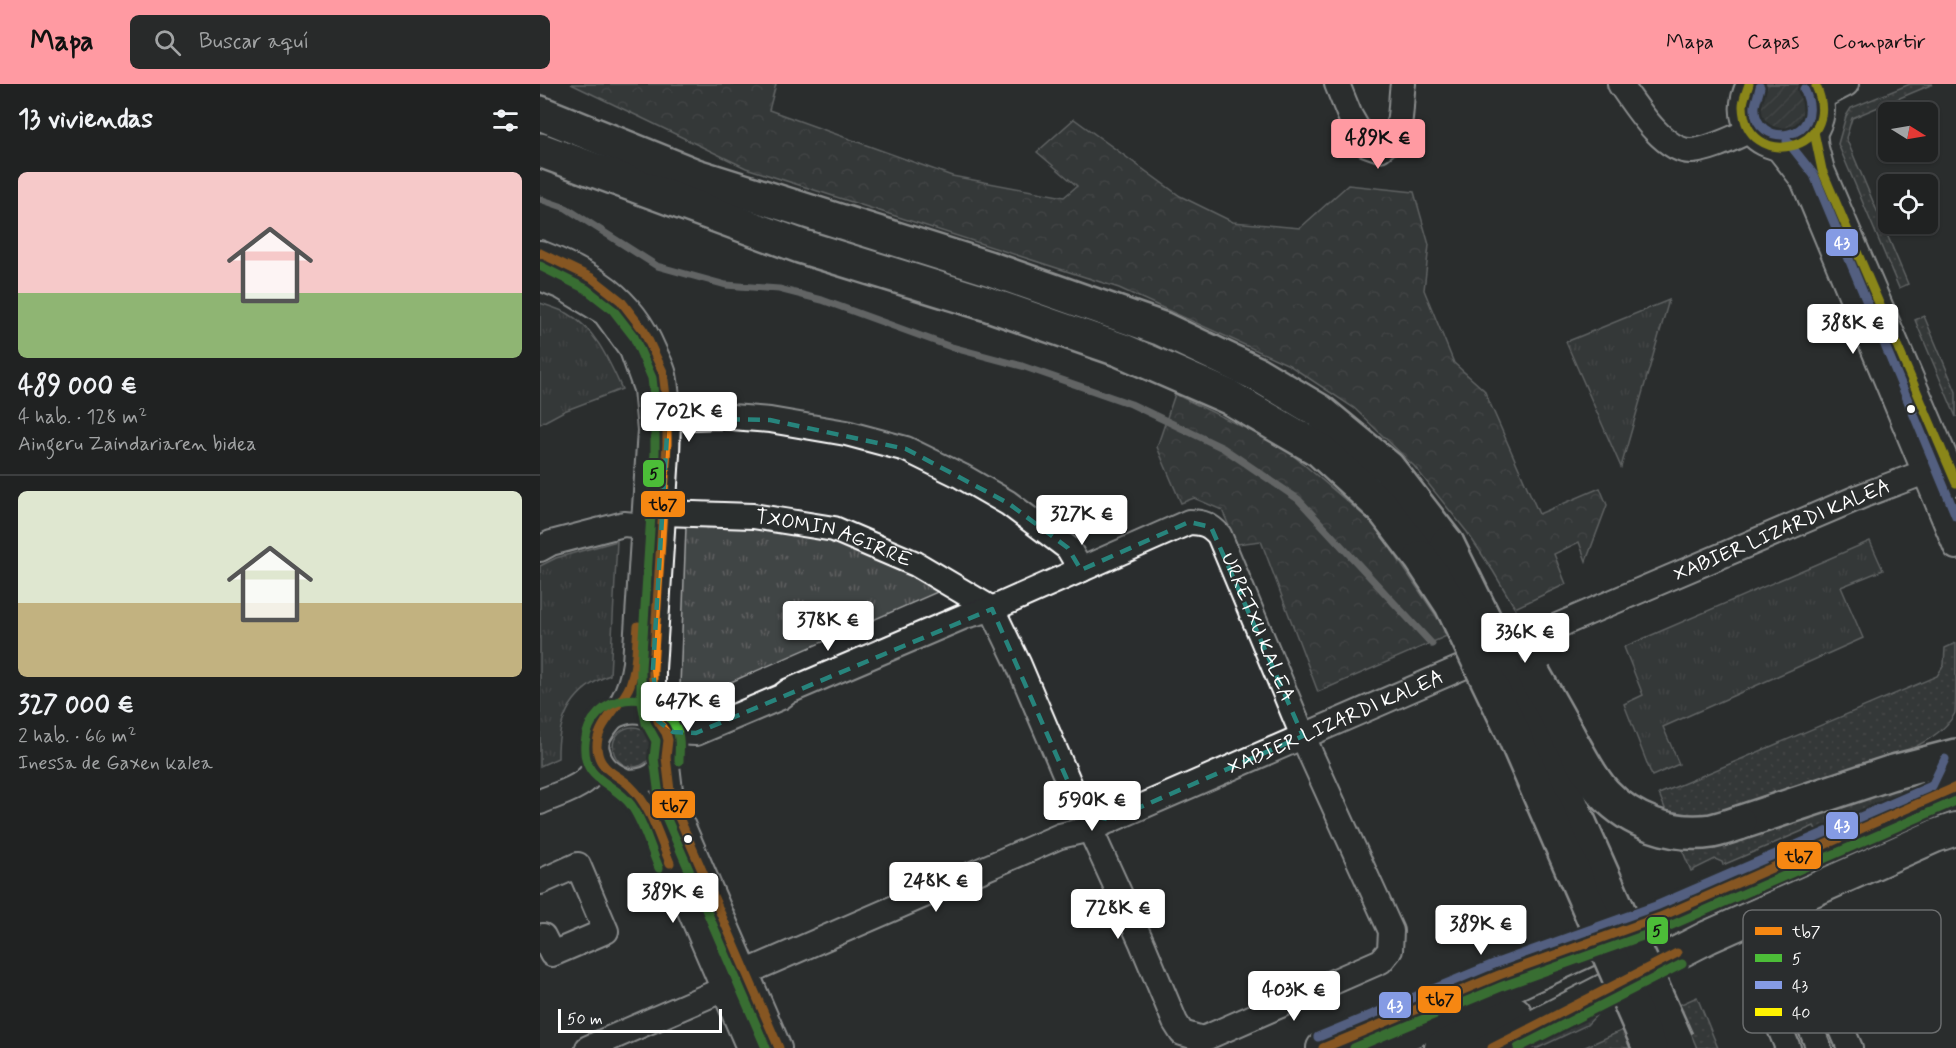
<!DOCTYPE html>
<html lang="es">
<head>
<meta charset="utf-8">
<style>
  body { margin:0; font-family:Mynerve,sans-serif; background:#282a2a; color:#f1f3f6; height:100vh; display:flex; flex-direction:column; font-size:22px; white-space:nowrap }
  * { box-sizing:border-box; margin:0 }
  p { font-size:20px; color:#a2a4a5 }
  .icon { flex:none; width:33px; height:33px; fill:none; stroke:currentColor; stroke-width:2; stroke-linecap:round; stroke-linejoin:round }
  .map { position:relative; flex:1; overflow:hidden }
  .drawer { display:flex; flex-direction:column; background:#202222; width:540px }
  .drawer>* { flex:none }
  .needle { width:39px; rotate:101deg }
  .controls { position:absolute; left:1338px; top:18px; display:grid; gap:12px }
  .controls a { display:grid; place-items:center; width:60px; height:60px; border-radius:9px; background:#202222; box-shadow:0 2px 4px #0004,0 0 0 2px #3d3f40; font-size:30px }
  .scale { position:absolute; left:18px; bottom:15px; width:164px; box-sizing:border-box; padding-left:6px; border:3px solid #fff; border-top:0; font-size:16px; line-height:21px; white-space:nowrap; color:#fff; -webkit-text-stroke:4px #2a2d2e; paint-order:stroke }
  .price { position:absolute; translate:-50% -51px; padding:0 14px; border-radius:6px; background:#fff; color:#222; font-size:20px; line-height:39px; filter:drop-shadow(0 2px 3px #0008) }
  .price::after { content:''; position:absolute; left:50%; top:36px; width:18px; height:14px; margin-left:-9px; background:inherit; clip-path:polygon(0 0,100% 0,50% 100%) }
  .price.selected { background:#ff9aa2; color:#111 }
  ul { padding:0; list-style:none }
  li { display:grid; align-content:center; gap:12px; height:318px; padding:0 18px }
  li+li { border-top:2px solid #3d3f40 }
  li span { display:grid; place-items:center; height:186px; border-radius:9px; color:#555 }
  li>.icon { margin-inline-start:auto }
  span .icon { width:108px; height:108px; fill:#fffc; stroke-width:1 }
  li b { font-size:26px }
  h2 { display:flex; justify-content:space-between; align-items:center; height:72px; padding:0 18px; font-size:26px }
  header { display:flex; align-items:center; gap:36px; box-sizing:border-box; height:84px; padding:0 30px; background:#ff9aa2; color:#111 }
  header strong { font-size:28px }
  nav { display:flex; gap:33px; margin-inline-start:auto; font-size:21px }
  .search { width:420px; height:54px; background:#282a2a; display:flex; align-items:center; gap:15px; box-sizing:border-box; padding:0 21px; border-radius:9px; color:#a2a4a5; font-size:22px }
  main { display:flex; flex:1; min-height:0 }
  .map>svg:first-child { display:block }
  .grass { fill:url(#grass-dots); stroke:#a0a2a2; stroke-width:1.5 }
  .forest { fill:url(#forest-crowns); stroke:#a0a2a2; stroke-width:1.5 }
  .park { fill:url(#park-tufts); stroke:#a0a2a2; stroke-width:1.5 }
  .garden { fill:url(#garden-furrows); stroke:#a0a2a2; stroke-width:1.5 }
  .lines { fill:none; stroke-linecap:round; stroke-linejoin:round }
  .stream { stroke:#a6a7a7; stroke-width:7 }
  .minor-casing { stroke:#fff; stroke-width:28 }
  .major-casing { stroke:#fff; stroke-width:36 }
  .highway-casing { stroke:#fff; stroke-width:38 }
  .minor { stroke:#2a2d2e; stroke-width:24 }
  .major { stroke:#2a2d2e; stroke-width:32 }
  .highway { stroke:#2a2d2e; stroke-width:33 }
  .highway-bridge-casing { stroke:#fff; stroke-width:38; stroke-linecap:butt }
  .highway-bridge { stroke:#2a2d2e; stroke-width:33 }
  .bus-1-casing { stroke:#2a2d2e; stroke-width:14 }
  .bus-2-casing { stroke:#2a2d2e; stroke-width:14 }
  .bus-3-casing { stroke:#2a2d2e; stroke-width:14 }
  .bus-4-casing { stroke:#2a2d2e; stroke-width:14 }
  .bus-1 { stroke:#f68712; stroke-width:9 }
  .bus-2 { stroke:#4cbd38; stroke-width:9 }
  .bus-3 { stroke:#859be4; stroke-width:9 }
  .bus-4 { stroke:#fff200; stroke-width:9 }
  .marked { fill:none; stroke:#27847c; stroke-width:4.5; stroke-dasharray:12 8; stroke-linejoin:round }
  .bus-dot { fill:#fff; stroke:#2a2d2e; stroke-width:2 }
  .labels { text-anchor:middle; dominant-baseline:central; stroke-width:4.5; stroke-linejoin:round; paint-order:stroke }
  .street-label { font-size:20px; fill:#fff; stroke:#2a2d2e }
  .key { fill:#2a2d2e; stroke:#6a6c6d; stroke-width:1.5 }
  .key-label { font-size:16px; fill:#fff }
  .line-badge { stroke:#2a2d2e; stroke-width:2 }
  .badge-label { font-size:16px; text-anchor:middle; font-weight:bold; fill:#fff }
  .pale-badge-label { font-size:16px; text-anchor:middle; font-weight:bold; fill:#111 }
</style>
</head>
<body>
<header>
<strong>Mapa</strong>
<div class="search"><svg class="icon" aria-label="search" viewBox="0 0 24 24"><circle cx="10" cy="10" r="6"/><path d="M15 15l6 6"/></svg>Buscar aquí</div>
<nav><a>Mapa</a><a>Capas</a><a>Compartir</a></nav>
</header>
<main>
<section class="drawer">
<h2>13 viviendas<svg class="icon" aria-label="filters" viewBox="0 0 24 24"><path d="M4 7h16M4 17h16"/><circle cx="9" cy="7" r="2"/><circle cx="15" cy="17" r="2"/></svg></h2>
<ul>
<li><span style="background:linear-gradient(#f6c9c9 65%,#8fb573 0)"><svg class="icon" aria-label="home" viewBox="0 0 24 24"><path d="M3 11l9-7 9 7M6 9v11h12V9"/></svg></span><div><b>489 000 €</b><p>4 hab. · 128 m²</p><p>Aingeru Zaindariaren bidea</p></div></li>
<li><span style="background:linear-gradient(#dfe7d0 60%,#c2b280 0)"><svg class="icon" aria-label="home" viewBox="0 0 24 24"><path d="M3 11l9-7 9 7M6 9v11h12V9"/></svg></span><div><b>327 000 €</b><p>2 hab. · 66 m²</p><p>Inessa de Gaxen kalea</p></div></li>
</ul>
</section>
<div class="map">
<svg width="1416" height="964" viewBox="0 0 1416 964">
  <defs>
    <pattern id="grass-dots" width="8" height="8" patternUnits="userSpaceOnUse" patternTransform="scale(1.5)"><rect width="8" height="8" fill="#414445"/><path d="M2 2h.1M6 6h.1" fill="none" stroke="#5e6061" stroke-width="1.8" stroke-linecap="round"/></pattern>
    <pattern id="forest-crowns" width="20" height="18" patternUnits="userSpaceOnUse" patternTransform="scale(1.5)"><rect width="20" height="18" fill="#414445"/><path d="M2 6a3 3 0 1 1 6 0M12 15a3 3 0 1 1 6 0" fill="none" stroke="#5e6061"/></pattern>
    <pattern id="park-tufts" width="24" height="20" patternUnits="userSpaceOnUse" patternTransform="scale(1.5)"><rect width="24" height="20" fill="#414445"/><path d="M3 7l-1-3M5 7V3M7 7l1-3M15 17l-1-3M17 17v-4M19 17l1-3" fill="none" stroke="#5e6061"/></pattern>
    <pattern id="garden-furrows" width="10" height="10" patternUnits="userSpaceOnUse" patternTransform="scale(1.5)"><rect width="10" height="10" fill="#414445"/><path d="M-1 1l2-2M0 10L10 0M9 11l2-2" fill="none" stroke="#5e6061"/></pattern>
  </defs>
  <rect width="100%" height="100%" fill="#2a2d2e"/>
  <filter id="ink" filterUnits="userSpaceOnUse"><feTurbulence type="fractalNoise" baseFrequency=".0167" numOctaves="2"/><feDisplacementMap in="SourceGraphic" scale="12" xChannelSelector="R" yChannelSelector="G"/><feConvolveMatrix kernelMatrix="1 2 1 2 8 2 1 2 1" color-interpolation-filters="sRGB"/></filter>
  <g filter="url(#ink)">
    <!-- grass -->
    <g class="grass">
      <polygon points="1370,0 1393,0 1312,34 1306,54 1368,200 1359,204 1298,60 1306,32 1311,24"/>
      <polygon points="1384,232 1416,308 1416,333 1375,236"/>
      <path d="M 1416,559 C 1416,570 1416,622 1415,629 C 1401,657 1352,673 1325,685 L 1393,691 L 1388,698 L 1277,747 L 1274,742 L 1183,781 L 1182,778 L 1175,775 L 1151,787 L 1119,710 L 1397,592 L 1404,581 L 1405,564 Z"/>
      <circle cx="93" cy="663" r="20"/>
      <polygon points="126,729 178,847 171,850 120,731"/>
      <polygon points="1157,913 1178,964 1157,964 1151,950 1123,964 1043,964"/>
      <polygon points="1065,922 1047,941 998,964 977,964"/>
    </g>
    <!-- forest -->
    <g class="forest">
      <polygon points="31,0 236,0 229,26 412,92 524,113 537,102 497,68 534,35 640,112 693,138 760,144 808,101 874,108 889,161 884,206 914,279 944,306 999,430 1060,404 1067,421 1046,477 1039,458 1014,470 1026,500 975,524 953,487 927,448 874,382 814,324 749,281 579,204 206,84"/>
      <polygon points="635,310 742,362 835,441 909,551 778,608 721,457 697,460 682,426 654,414 641,419 617,363"/>
    </g>
    <!-- park -->
    <g class="park">
      <polygon points="1129,216 1081,383 1026,258"/>
      <path d="M 0,219 C 9,222 18,225 27,229 C 56,245 69,277 82,305 L 24,327 L 0,340 Z"/>
      <polygon points="203,441 275,451 343,474 402,506 152,615 140,602 146,443"/>
      <path d="M 77,457 L 70,591 C 32,605 17,635 18,674 L 0,682 L 0,482 L 16,474 Z"/>
      <polygon points="1330,457 1343,486 1301,503 1323,554 1123,643 1139,680 1112,692 1084,620 1103,611 1084,563"/>
    </g>
    <!-- garden -->
    <path class="garden" d="M 1224,0 L 1261,0 C 1289,26 1253,71 1223,45 C 1219,41 1215,36 1215,29 C 1214,17 1215,9 1224,0 Z"/>
    <g class="lines">
      <!-- stream -->
      <polyline class="stream" points="0,115 26,124 117,182 186,201 239,205 282,216 411,263 482,282 591,320 683,364 758,415 892,560"/>
      <defs>
        <g id="minor">
          <path d="M 797,0 L 810,32 L 826,60 L 840,65 C 845,61 851,57 854,52 C 863,38 860,16 863,0"/>
          <path d="M 1080,0 C 1094,20 1124,69 1152,67 C 1170,66 1193,54 1209,47"/>
          <path d="M 1209,0 C 1181,57 1254,86 1277,44 C 1285,29 1283,15 1275,0"/>
          <polyline points="1281,13 1306,0"/>
          <polyline points="1274,48 1276,64 1282,86 1416,399"/>
          <polyline points="1238,64 1263,96 1416,463"/>
          <path d="M 0,169 C 51,189 91,213 113,265 C 117,274 122,282 124,291 C 129,317 128,344 127,370 L 113,585 L 113,612 L 118,637"/>
          <path d="M 0,194 L 22,203 L 65,229 L 92,266 L 106,305 L 110,346 L 95,579 C 93,593 89,606 82,619 C 70,640 45,653 62,680 C 68,690 76,692 84,697 C 95,705 102,716 107,727 L 209,964"/>
          <polyline points="128,334 179,332 230,336 306,349 366,365 421,392 468,419 528,464 541,486"/>
          <path id="s1" d="M 123,429 L 213,432 L 294,445 L 376,480 L 452,525"/>
          <polyline points="0,465 11,459 84,440 104,442"/>
          <path d="M 452,525 L 478,579 L 537,718 C 547,730 556,733 571,736"/>
          <path d="M 72,633 C 135,600 151,707 83,697"/>
          <path id="s2" d="M 123,643 L 133,648 L 156,649 L 241,613 L 249,607 L 425,532 L 452,525 L 649,438 C 663,438 670,441 679,451 L 771,671 L 851,847 L 850,866 L 841,877 L 663,955 L 642,949 L 635,938 L 602,859 L 550,745"/>
          <polyline points="126,673 131,715 239,964"/>
          <path d="M 0,718 C 24,707 57,702 58,670"/>
          <polyline points="0,798 38,781 66,847 12,870 3,852 0,853"/>
          <path id="s3" d="M 207,888 L 520,752 L 550,745 L 1054,526 L 1324,411 L 1385,388"/>
          <polyline points="1254,904 1279,964"/>
          <polyline points="48,964 184,905"/>
          <polyline points="1248,964 1223,904 1274,882 1310,964"/>
        </g>
        <g id="major">
          <polyline points="783,964 858,932"/>
          <path d="M 834,964 C 930,922 1025,876 1120,833 C 1213,792 1307,752 1401,711 L 1416,703"/>
          <polyline points="901,964 975,929"/>
          <polyline points="952,964 1168,853 1395,752 1416,745"/>
        </g>
        <g id="highway">
          <polyline points="0,29 156,92 448,184 622,245 717,290 779,327 848,384 907,460"/>
          <polyline points="0,66 260,162 448,220 581,266 689,313 780,366 843,424 881,474"/>
          <polyline points="1199,739 1350,689 1416,672"/>
        </g>
      </defs>
      <!-- minor casing -->
      <use href="#minor" class="minor-casing"/>
      <!-- major casing -->
      <use href="#major" class="major-casing"/>
      <!-- highway casing -->
      <use href="#highway" class="highway-casing"/>
      <!-- minor -->
      <use href="#minor" class="minor"/>
      <!-- major -->
      <use href="#major" class="major"/>
      <!-- highway -->
      <use href="#highway" class="highway"/>
      <defs>
        <g id="highway-bridge">
          <polyline points="907,460 993,635 1136,957"/>
          <polyline points="881,474 912,521 971,644 1110,964"/>
          <path d="M 994,591 C 1007,614 1020,636 1032,659 C 1042,676 1051,695 1064,709 C 1091,738 1133,753 1172,747 C 1181,745 1190,742 1199,739"/>
        </g>
      </defs>
      <!-- highway-bridge casing -->
      <use href="#highway-bridge" class="highway-bridge-casing"/>
      <!-- highway-bridge -->
      <use href="#highway-bridge" class="highway-bridge"/>
      <defs>
        <g id="bus-1">
          <polyline points="0,169 52,194 81,217 104,247 123,288 127,321 127,360 113,585 113,612 118,637 126,649 128,656 126,673 131,715 239,964"/>
          <path d="M 98,542 C 96,562 97,582 90,601 C 81,624 51,643 58,670 C 62,687 79,691 90,702 C 111,722 119,753 130,779"/>
          <polyline points="783,964 959,891 1120,833 1416,703"/>
          <polyline points="952,964 1137,869"/>
        </g>
        <g id="bus-2">
          <polyline points="0,182 46,205 73,226 94,253 112,294 115,321 115,369 101,584 101,613 106,639 116,657 114,674 120,719 226,964"/>
          <path d="M 119,784 C 110,763 104,739 91,721 C 73,697 42,698 45,659 C 50,608 118,599 137,646 C 141,656 139,667 139,677"/>
          <polyline points="814,964 963,902 1125,844 1416,717"/>
          <polyline points="978,964 1142,880"/>
        </g>
        <g id="bus-3">
          <path d="M 1220,3 C 1219,9 1216,16 1215,22 C 1212,66 1290,59 1264,5"/>
          <polyline points="1247,57 1274,91 1416,432"/>
          <polyline points="778,953 954,880 1116,822 1392,702 1405,675"/>
        </g>
        <g id="bus-4">
          <path d="M 1209,0 C 1207,7 1203,15 1203,22 C 1205,89 1306,68 1276,2"/>
          <polyline points="1274,48 1282,86 1416,399"/>
        </g>
      </defs>
      <!-- bus-1 casing -->
      <use href="#bus-1" class="bus-1-casing"/>
      <!-- bus-2 casing -->
      <use href="#bus-2" class="bus-2-casing"/>
      <!-- bus-3 casing -->
      <use href="#bus-3" class="bus-3-casing"/>
      <!-- bus-4 casing -->
      <use href="#bus-4" class="bus-4-casing"/>
      <!-- bus-1 -->
      <use href="#bus-1" class="bus-1"/>
      <!-- bus-2 -->
      <use href="#bus-2" class="bus-2"/>
      <!-- bus-3 -->
      <use href="#bus-3" class="bus-3"/>
      <!-- bus-4 -->
      <use href="#bus-4" class="bus-4"/>
    </g>
  </g>
  <!-- marked area -->
  <path d="M0 0H1416V964H0ZM 128,334 L 230,336 L 366,365 L 468,419 L 528,464 L 541,486 L 649,438 L 671,443 L 763,652 L 571,736 L 554,732 L 537,718 L 452,525 L 156,649 L 133,648 L 118,637 L 113,585 Z" fill="#2a2d2e" fill-opacity=".55" fill-rule="evenodd"/>
  <path class="marked" d="M 128,334 L 230,336 L 366,365 L 468,419 L 528,464 L 541,486 L 649,438 L 671,443 L 763,652 L 571,736 L 554,732 L 537,718 L 452,525 L 156,649 L 133,648 L 118,637 L 113,585 Z"/>
  <!-- markers -->
  <g class="bus-dot">
    <circle cx="1371" cy="325" r="5"/>
    <circle cx="148" cy="755" r="5"/>
  </g>
  <g class="labels">
    <!-- street labels -->
    <g class="street-label">
      <text stroke="none"><textPath href="#s3" startOffset="1126">XABIER LIZARDI KALEA</textPath></text>
      <text stroke="none"><textPath href="#s1" startOffset="174">TXOMIN AGIRRE</textPath></text>
      <text stroke="none"><textPath href="#s2" startOffset="705">URRETXU KALEA</textPath></text>
      <text stroke="none"><textPath href="#s3" startOffset="640">XABIER LIZARDI KALEA</textPath></text>
    </g>
  </g>
  <!-- legend -->
  <rect x="1203" y="826" width="198" height="123" rx="9" class="key"/>
  <rect x="1215" y="843" width="27" height="8" fill="#f68712"/>
  <rect x="1215" y="870" width="27" height="8" fill="#4cbd38"/>
  <rect x="1215" y="897" width="27" height="8" fill="#859be4"/>
  <rect x="1215" y="924" width="27" height="8" fill="#fff200"/>
  <g class="key-label">
    <text x="1252" y="853">tb7</text>
    <text x="1252" y="880">5</text>
    <text x="1252" y="907">43</text>
    <text x="1252" y="934">40</text>
  </g>
  <g class="line-badge">
    <rect x="1285" y="144" width="34" height="29" rx="6" fill="#859be4"/>
    <rect x="102" y="375" width="23" height="29" rx="6" fill="#4cbd38"/>
    <rect x="100" y="406" width="46" height="28" rx="6" fill="#f68712"/>
    <rect x="111" y="706" width="45" height="29" rx="6" fill="#f68712"/>
    <rect x="1285" y="727" width="34" height="29" rx="6" fill="#859be4"/>
    <rect x="1236" y="757" width="46" height="29" rx="6" fill="#f68712"/>
    <rect x="1106" y="832" width="23" height="29" rx="6" fill="#4cbd38"/>
    <rect x="877" y="901" width="45" height="29" rx="6" fill="#f68712"/>
    <rect x="838" y="907" width="34" height="28" rx="6" fill="#859be4"/>
  </g>
  <g class="badge-label">
    <text x="1302" y="164">43</text>
    <text x="1302" y="747">43</text>
    <text x="855" y="927">43</text>
  </g>
  <g class="pale-badge-label">
    <text x="114" y="395">5</text>
    <text x="123" y="426">tb7</text>
    <text x="134" y="727">tb7</text>
    <text x="1259" y="778">tb7</text>
    <text x="1117" y="852">5</text>
    <text x="900" y="921">tb7</text>
  </g>
</svg>
<div class="controls">
<a><svg class="needle" viewBox="-14 -14 28 28"><path d="M0-13l5 13h-10z" fill="#e53935"/><path d="M0 13l5-13h-10z" fill="#a2a4a5"/></svg></a>
<a><svg class="icon" aria-label="locate" viewBox="0 0 24 24"><circle cx="12" cy="12" r="6"/><path d="M12 2v4M12 18v4M2 12h4M18 12h4"/></svg></a>
</div>
<div class="scale">50 m</div>
<b class="price selected" style="left:838px;top:86px">489K €</b>
<b class="price" style="left:1313px;top:271px">388K €</b>
<b class="price" style="left:149px;top:359px">702K €</b>
<b class="price" style="left:542px;top:462px">327K €</b>
<b class="price" style="left:288px;top:568px">378K €</b>
<b class="price" style="left:985px;top:580px">336K €</b>
<b class="price" style="left:148px;top:649px">647K €</b>
<b class="price" style="left:552px;top:748px">590K €</b>
<b class="price" style="left:396px;top:829px">248K €</b>
<b class="price" style="left:133px;top:840px">389K €</b>
<b class="price" style="left:578px;top:856px">728K €</b>
<b class="price" style="left:941px;top:872px">389K €</b>
<b class="price" style="left:754px;top:938px">403K €</b>
</div>
</main>
</body>
</html>
